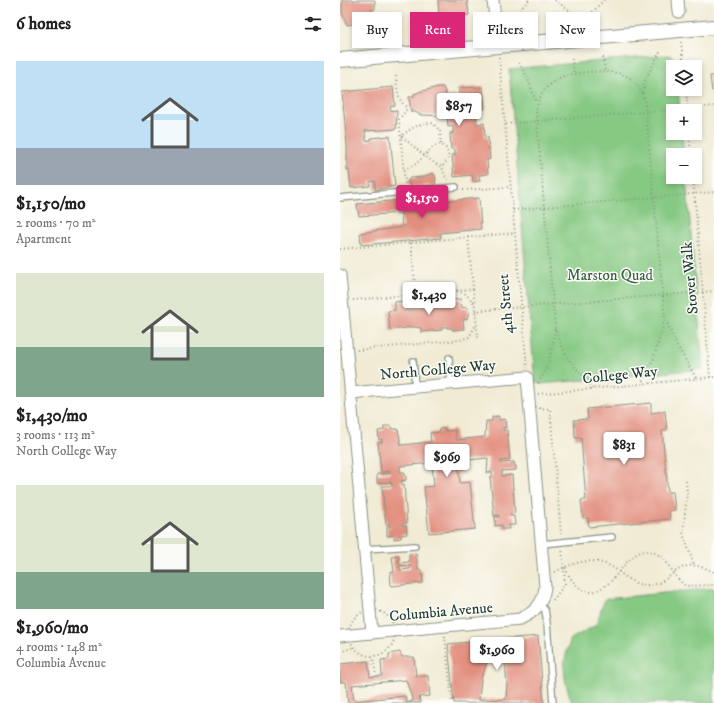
<!DOCTYPE html>
<html lang="en">
<head>
<meta charset="utf-8">
<style>
  body { margin:0; font-family:"IM FELL DW Pica",serif; background:#f2f2f2; color:#202124; height:100vh; display:flex; flex-direction:column; font-size:15px; white-space:nowrap }
  * { box-sizing:border-box; margin:0 }
  p { font-size:13px; color:#757577 }
  .icon { flex:none; width:22px; height:22px; fill:none; stroke:currentColor; stroke-width:2; stroke-linecap:round; stroke-linejoin:round }
  .map { position:relative; flex:1; overflow:hidden }
  .panel { display:flex; flex-direction:column; background:#fff; width:340px }
  .panel>* { flex:none }
  .hud { position:absolute; left:12px; top:12px; width:302px; height:36px; display:flex; gap:8px }
  .controls { position:absolute; left:326px; top:60px; display:grid; gap:8px }
  .controls a { display:grid; place-items:center; width:36px; height:36px; border-radius:0px; background:#fff; box-shadow:0 2px 6px #0003; font-size:20px }
  .price { position:absolute; translate:-50% -34px; padding:0 9px; border-radius:4px; background:#fff; color:#222; font-size:13px; line-height:26px; filter:drop-shadow(0 1px 2px #0008) }
  .price::after { content:''; position:absolute; left:50%; top:24px; width:12px; height:9px; margin-left:-6px; background:inherit; clip-path:polygon(0 0,100% 0,50% 100%) }
  .price.current { background:#db2777; color:#fff }
  ul { padding:0; list-style:none }
  li { display:grid; align-content:center; gap:8px; height:212px; padding:0 16px }
  li span { display:grid; place-items:center; height:124px; border-radius:0px; color:#555 }
  li>.icon { margin-inline-start:auto }
  span .icon { width:72px; height:72px; fill:#fffc; stroke-width:1 }
  li b { font-size:17px }
  h2 { display:flex; justify-content:space-between; align-items:center; height:48px; padding:0 16px; font-size:17px }
  .tag { padding:0 14px; border-radius:0px; background:#fff; box-shadow:0 2px 6px #0003; font-size:14px; line-height:36px }
  .tag.current { background:#db2777; color:#fff }
  main { display:flex; flex:1; min-height:0 }
  .map>svg:first-child { display:block }
  .green { fill:#86c983; stroke:#52835c }
  .building { fill:#e28f7f; fill-rule:evenodd }
  .lines { fill:none; stroke-linecap:round; stroke-linejoin:round }
  .service-casing { stroke:#889484; stroke-width:8 }
  .minor-casing { stroke:#889484; stroke-width:13 }
  .tertiary-casing { stroke:#889484; stroke-width:16 }
  .path { stroke:#889484; stroke-width:2; stroke-dasharray:1 3; stroke-linecap:butt }
  .service { stroke:#fff; stroke-width:5.5 }
  .minor { stroke:#fff; stroke-width:11 }
  .tertiary { stroke:#fff; stroke-width:14 }
  .labels { text-anchor:middle; dominant-baseline:central; stroke-width:3; stroke-linejoin:round; paint-order:stroke }
  .park-label { font-size:15px; fill:#396048; stroke:#fdfcf7 }
  .street-label { font-size:15px; fill:#1f3d34; stroke:#fdfcf7 }
</style>
</head>
<body>
<main>
<section class="panel">
<h2>6 homes<svg class="icon" aria-label="filters" viewBox="0 0 24 24"><path d="M4 7h16M4 17h16"/><circle cx="9" cy="7" r="2"/><circle cx="15" cy="17" r="2"/></svg></h2>
<ul>
<li><span style="background:linear-gradient(#bfe0f5 70%,#9aa5b1 0)"><svg class="icon" aria-label="home" viewBox="0 0 24 24"><path d="M3 11l9-7 9 7M6 9v11h12V9"/></svg></span><div><b>$1,150/mo</b><p>2 rooms · 70 m²</p><p>Apartment</p></div></li>
<li><span style="background:linear-gradient(#dfe7d0 60%,#7fa58c 0)"><svg class="icon" aria-label="home" viewBox="0 0 24 24"><path d="M3 11l9-7 9 7M6 9v11h12V9"/></svg></span><div><b>$1,430/mo</b><p>3 rooms · 113 m²</p><p>North College Way</p></div></li>
<li><span style="background:linear-gradient(#dfe7d0 70%,#7fa58c 0)"><svg class="icon" aria-label="home" viewBox="0 0 24 24"><path d="M3 11l9-7 9 7M6 9v11h12V9"/></svg></span><div><b>$1,960/mo</b><p>4 rooms · 148 m²</p><p>Columbia Avenue</p></div></li>
</ul>
</section>
<div class="map">
<svg width="374" height="703" viewBox="0 0 374 703">
  <rect width="100%" height="100%" fill="#fdfcf7"/>
  <filter id="ink" filterUnits="userSpaceOnUse"><feTurbulence type="fractalNoise" baseFrequency=".025" numOctaves="2"/><feDisplacementMap in="SourceGraphic" scale="8" xChannelSelector="R" yChannelSelector="G"/><feConvolveMatrix kernelMatrix="1 2 1 2 8 2 1 2 1" color-interpolation-filters="sRGB"/></filter>
  <filter id="wash" filterUnits="userSpaceOnUse"><feTurbulence type="fractalNoise" baseFrequency=".012" numOctaves="4" result="noise"/><feDisplacementMap in="SourceGraphic" scale="16" xChannelSelector="R" yChannelSelector="G"/><feGaussianBlur stdDeviation="0.9" result="paint"/><feColorMatrix in="noise" values="0 0 0 0 0 0 0 0 0 0 0 0 0 0 0 0 0 1.4 0 .05"/><feComposite in="paint" operator="in"/></filter>
  <g filter="url(#wash)">
    <rect width="100%" height="100%" fill="#f1ebd4"/>
    <!-- green -->
    <g class="green">
      <polygon points="329,55 336,60 336,67 333,67 333,89 338,89 340,111 333,111 333,133 342,133 344,155 333,155 333,177 346,177 363,369 201,384 195,382 169,69"/>
      <path d="M 374,588 L 374,703 L 232,703 C 223,676 221,666 231,639 L 256,625 L 265,599 Z"/>
    </g>
    <g id="blocks">
      <!-- building -->
      <g class="building">
        <polygon points="2,0 35,0 35,9 31,10 32,18 28,18 28,23 16,26 14,24 7,25 2,13"/>
        <polygon points="98,0 127,0 129,15 118,16 115,18 110,16 99,17"/>
        <polygon points="370,76 374,76 374,90 372,91"/>
        <polygon points="53,87 55,106 50,107 50,110 57,111 56,129 25,131 26,141 31,140 31,138 50,136 55,186 35,190 35,181 30,182 30,186 11,188 9,170 7,170 7,145 2,92"/>
        <polygon points="98,87 103,87 107,97 120,96 119,88 143,87 145,109 136,110 137,124 144,123 145,138 148,137 150,159 147,160 148,174 139,175 140,181 133,182 132,175 114,177 112,155 115,155 115,149 111,149 110,133 113,133 113,126 108,127 107,116 81,115 75,112 71,112 69,97 74,97 74,94 79,92"/>
        <polygon points="93,173 96,178 95,185 70,186 68,181 70,178 82,177"/>
        <polygon points="97,197 98,202 139,198 141,229 100,233 101,238 21,245 20,233 62,227 61,213 19,216 17,204"/>
        <polygon points="121,299 122,308 126,307 129,312 127,319 123,320 124,329 112,330 112,328 107,328 107,327 102,327 102,330 81,332 81,328 74,327 50,330 48,311 55,310 55,302 65,301 69,307 93,305 93,301 100,301 100,304 109,303 109,300"/>
        <polygon points="311,403 311,413 325,411 327,430 322,431 328,492 333,492 335,510 329,511 330,519 249,527 248,518 243,518 241,500 246,500 241,438 235,438 234,420 248,419 247,409"/>
        <polygon points="159,416 159,420 165,419 166,428 163,428 163,431 167,430 170,460 161,461 161,463 174,462 175,466 176,466 176,470 162,471 162,476 172,475 175,513 170,514 171,516 174,516 175,525 169,525 169,529 162,529 162,525 155,526 155,517 159,517 158,515 154,516 150,477 152,477 152,472 147,473 148,458 118,461 120,483 130,482 135,529 89,533 84,487 94,486 92,463 60,466 60,472 64,472 66,476 66,480 61,481 62,485 64,484 67,523 62,524 63,526 66,525 67,534 61,535 61,538 54,539 54,535 47,536 47,527 51,527 50,525 46,525 42,486 52,486 51,482 37,483 37,474 50,473 50,471 41,472 38,442 42,442 42,439 39,440 38,431 44,430 44,426 51,426 52,429 58,429 61,445 91,442 90,433 100,432 99,429 105,428 105,431 115,430 116,440 145,437 146,421 152,421 152,417"/>
        <path d="M 76,553 L 78,570 L 82,570 L 83,583 L 51,586 L 50,572 L 54,572 L 52,556 L 59,555 L 59,563 L 69,562 L 69,554 ZM 70,565 L 70,569 L 60,570 L 59,566 Z"/>
        <path d="M 198,636 L 204,703 L 114,703 L 108,644 ZM 164,652 L 167,684 L 166,699 L 139,700 L 141,678 L 147,663 L 155,655 Z"/>
        <path d="M 60,652 L 62,657 L 74,657 L 76,676 L 88,676 L 90,696 L 79,697 L 81,703 L 8,703 L 6,682 L 0,682 L 0,664 L 28,661 L 30,677 L 42,676 L 41,660 L 49,659 L 49,654 ZM 66,680 L 73,701 L 67,703 L 65,696 L 14,701 L 12,685 Z"/>
      </g>
    </g>
  </g>
  <g filter="url(#ink)">
    <use href="#blocks" fill-opacity="0" stroke="#889484" stroke-width="1"/>
    <g class="lines">
      <defs>
        <g id="service">
          <polyline points="0,198 116,187"/>
          <polyline points="109,358 111,384"/>
          <polyline points="73,361 75,387"/>
          <polyline points="202,544 272,537"/>
          <polyline points="25,549 75,546"/>
          <polyline points="200,605 205,610 207,623 213,703"/>
        </g>
        <g id="minor">
          <polyline points="153,0 158,46"/>
          <polyline points="338,0 339,12"/>
          <polyline points="0,275 32,633"/>
          <path d="M 0,636 L 180,619 C 195,612 203,604 205,587 L 187,377 L 11,393"/>
        </g>
        <polyline id="tertiary" points="0,60 374,27"/>
      </defs>
      <!-- service casing -->
      <use href="#service" class="service-casing"/>
      <!-- minor casing -->
      <use href="#minor" class="minor-casing"/>
      <!-- tertiary casing -->
      <use href="#tertiary" class="tertiary-casing"/>
      <!-- path -->
      <g class="path">
        <polyline points="215,0 240,18"/>
        <polyline points="247,18 264,0"/>
        <polyline points="166,24 189,0"/>
        <polyline points="341,42 344,67"/>
        <polyline points="159,57 187,368"/>
        <polyline points="263,57 265,71"/>
        <polyline points="232,59 234,75"/>
        <polyline points="179,63 188,79 196,102"/>
        <path d="M 56,76 C 57,88 57,99 66,107 L 66,111 L 59,119 L 65,184"/>
        <polyline points="346,89 348,111"/>
        <polyline points="303,93 306,78 320,52"/>
        <polyline points="166,124 374,106"/>
        <polyline points="349,133 351,155"/>
        <path d="M 101,144 L 100,131 L 93,123 C 78,123 72,128 61,136 C 75,147 86,159 102,167 L 105,176 L 109,180"/>
        <polyline points="64,170 76,164 94,146 101,144 107,149 109,158 102,167"/>
        <polyline points="353,177 370,377"/>
        <polyline points="123,190 171,187"/>
        <polyline points="173,210 374,192"/>
        <polyline points="128,237 138,338"/>
        <polyline points="71,243 77,303"/>
        <polyline points="0,249 175,233"/>
        <polyline points="117,291 126,294 134,303"/>
        <polyline points="13,300 133,289"/>
        <polyline points="135,311 374,291"/>
        <polyline points="326,320 335,342 356,378"/>
        <polyline points="17,350 120,340 129,337 136,325"/>
        <path d="M 198,383 C 210,366 212,349 215,329"/>
        <path d="M 252,389 C 247,378 240,373 232,364 C 224,354 219,340 215,327 L 196,113 C 197,99 204,87 216,80 C 228,71 276,68 288,77 C 297,83 302,92 305,102 L 325,319 L 313,360 L 305,374 L 302,383"/>
        <polyline points="198,394 374,377"/>
        <polyline points="199,408 210,409 221,534"/>
        <polyline points="346,481 347,493 343,534 354,565"/>
        <path d="M 225,568 C 231,580 238,591 252,592 C 259,590 266,586 271,581 C 283,569 296,542 317,554 C 330,561 333,578 346,586 L 374,585"/>
        <path d="M 215,572 C 236,561 257,555 278,571 C 287,578 294,585 307,585 C 336,585 334,552 374,572"/>
        <polyline points="213,600 225,584 222,548"/>
        <circle cx="32" cy="633" r="23"/>
        <polyline points="105,636 112,703"/>
        <polyline points="0,652 14,647"/>
        <polyline points="33,656 36,677"/>
      </g>
      <!-- service -->
      <use href="#service" class="service"/>
      <!-- minor -->
      <use href="#minor" class="minor"/>
      <!-- tertiary -->
      <use href="#tertiary" class="tertiary"/>
    </g>
  </g>
  <g class="labels">
    <!-- park labels -->
    <g class="park-label">
      <text x="270" y="275">Marston Quad</text>
    </g>
    <!-- street labels -->
    <g class="street-label">
      <text transform="translate(350 278) rotate(-95)">Stover Walk</text>
      <text transform="translate(166 304) rotate(-95)">4th Street</text>
      <text transform="translate(98 370) rotate(-5)">North College Way</text>
      <text transform="translate(280 375) rotate(-6)">College Way</text>
      <text transform="translate(101 612) rotate(-5)">Columbia Avenue</text>
    </g>
  </g>
</svg>
<div class="controls">
<a><svg class="icon" aria-label="layers" viewBox="0 0 24 24"><path d="M12 4l9 5-9 5-9-5zM3 14l9 5 9-5"/></svg></a>
<a>+</a>
<a>−</a>
</div>
<b class="price" style="left:119px;top:127px">$857</b>
<b class="price current" style="left:82px;top:219px">$1,150</b>
<b class="price" style="left:89px;top:316px">$1,430</b>
<b class="price" style="left:284px;top:466px">$831</b>
<b class="price" style="left:107px;top:478px">$969</b>
<b class="price" style="left:157px;top:671px">$1,960</b>
<div class="hud">
<a class="tag">Buy</a>
<a class="tag current">Rent</a>
<a class="tag">Filters</a>
<a class="tag">New</a>
</div>
</div>
</main>
</body>
</html>
